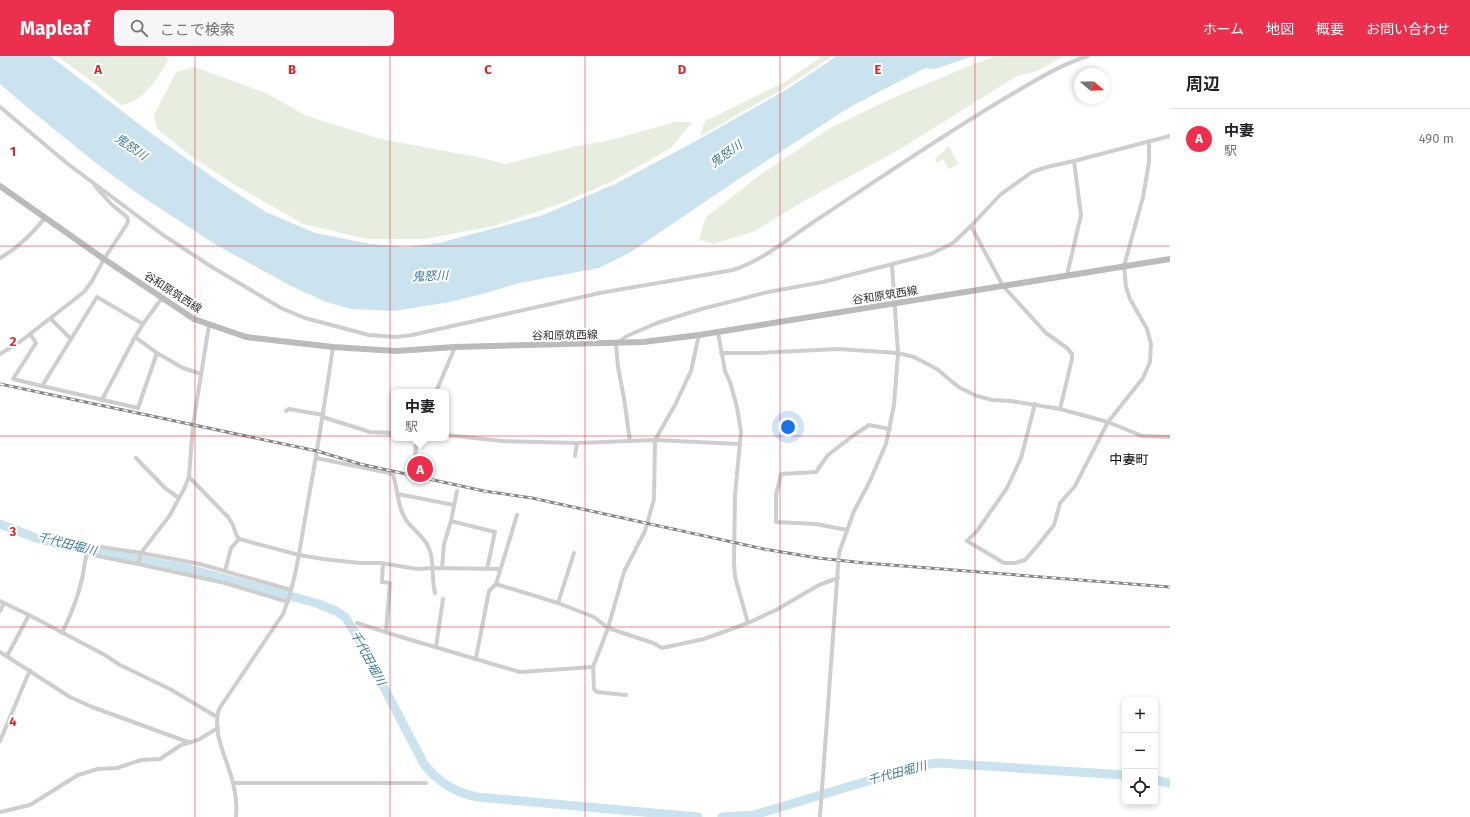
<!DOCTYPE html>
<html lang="ja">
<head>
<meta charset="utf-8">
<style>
  body { margin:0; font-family:"Fira Sans","Noto Sans JP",sans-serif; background:#f6f6f6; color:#202124 }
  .controls { position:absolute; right:12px; bottom:12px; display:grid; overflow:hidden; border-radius:6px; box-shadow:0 2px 6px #0003 }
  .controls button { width:36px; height:36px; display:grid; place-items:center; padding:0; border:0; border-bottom:1px solid #e0e0e0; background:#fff; color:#202124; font:20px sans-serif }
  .compass { position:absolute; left:1074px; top:12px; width:36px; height:36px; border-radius:50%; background:#fff; box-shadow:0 2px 6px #0003; rotate:109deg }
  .you { position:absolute; left:788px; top:371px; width:14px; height:14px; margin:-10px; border:3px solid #fff; border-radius:50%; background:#1a73e8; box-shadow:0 0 0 6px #1a73e833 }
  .badge { display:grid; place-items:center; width:26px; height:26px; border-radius:50%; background:#ec2f4c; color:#fff; font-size:13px; font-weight:700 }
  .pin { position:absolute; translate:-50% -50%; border:2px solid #fff; box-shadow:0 1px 4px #0006 }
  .popup { position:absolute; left:391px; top:333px; width:58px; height:52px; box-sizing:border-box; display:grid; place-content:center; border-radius:6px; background:#fff; filter:drop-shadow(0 1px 3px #0005); font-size:13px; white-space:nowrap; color:#757577 }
  .popup b { font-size:15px; color:#202124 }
  .popup::after { content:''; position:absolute; left:50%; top:100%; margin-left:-8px; border:8px solid transparent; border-top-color:#fff }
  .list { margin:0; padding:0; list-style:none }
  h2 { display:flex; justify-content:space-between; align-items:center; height:52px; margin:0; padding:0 16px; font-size:17px }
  h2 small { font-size:13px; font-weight:400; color:#757577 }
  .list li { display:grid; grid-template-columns:26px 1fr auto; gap:12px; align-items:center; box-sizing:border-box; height:60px; padding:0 16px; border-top:1px solid #e0e0e0 }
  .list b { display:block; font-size:15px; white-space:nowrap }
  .list p { margin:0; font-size:13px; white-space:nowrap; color:#757577 }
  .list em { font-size:13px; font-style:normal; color:#757577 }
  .icon { flex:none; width:22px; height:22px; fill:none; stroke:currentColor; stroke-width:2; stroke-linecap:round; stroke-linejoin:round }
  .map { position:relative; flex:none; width:1170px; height:761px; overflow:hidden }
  header { display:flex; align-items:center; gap:24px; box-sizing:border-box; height:56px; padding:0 20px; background:#ec2f4c; color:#fff }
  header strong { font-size:19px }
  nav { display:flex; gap:22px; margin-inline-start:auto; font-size:14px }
  .search { width:280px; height:36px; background:#f6f6f6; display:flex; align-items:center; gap:10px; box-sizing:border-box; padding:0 14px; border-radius:6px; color:#757577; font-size:15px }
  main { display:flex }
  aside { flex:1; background:#fff }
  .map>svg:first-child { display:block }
</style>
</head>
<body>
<header>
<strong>Mapleaf</strong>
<div class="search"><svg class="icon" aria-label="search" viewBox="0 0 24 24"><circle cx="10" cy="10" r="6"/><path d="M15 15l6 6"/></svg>ここで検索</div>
<nav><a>ホーム</a><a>地図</a><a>概要</a><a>お問い合わせ</a></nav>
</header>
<main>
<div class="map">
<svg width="1170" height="761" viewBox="0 0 1170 761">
  <rect width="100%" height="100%" fill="#fff"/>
  <g fill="#e8eedf">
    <path d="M57,0H164L169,3C157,23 145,45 121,49L93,26Z"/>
    <path d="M822,0H833L781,34L700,80L705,65L785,26Z"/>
    <path d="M996,0H1064L1037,15L1017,20L897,95L802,146L755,175L713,188L699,183L706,161L760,119L830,72L895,41L969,10Z"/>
    <path d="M194,11L266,37L307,60L381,83L482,102L505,108L577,90L607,85L675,66H692L671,92L611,126L557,149L494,170L425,183H367L303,168L235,129L191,100L157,73L154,59L176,16Z"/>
    <path d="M949,90L958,108L949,113L943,103L936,107L935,103Z"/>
  </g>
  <path fill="#cbe3ee" d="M0,0H50L152,78L221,127L266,156L315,177L371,188L406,191L439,187L543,159L615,128L696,85L789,32L837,0H973L935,13L925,12L850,51L737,124L631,196L599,212L519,227L486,237L450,246L395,255L351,253L326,246L291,230L218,190L141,140L101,111L39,61L0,28Z"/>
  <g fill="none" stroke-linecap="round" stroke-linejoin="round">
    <g stroke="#cbe3ee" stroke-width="9">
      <path d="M0,468L36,482L61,489L189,513L316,547L336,555L345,561L356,578L424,708C438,726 455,737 478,741L698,761"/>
      <path d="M1155,724L1170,727"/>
      <path d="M722,761L754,759L921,709L939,707L1125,719"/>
    </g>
    <g stroke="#cecece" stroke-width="4">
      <path d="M0,51L68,108L163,179L212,211L281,252L305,262L369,279L396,281L412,279L600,237L733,214C764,204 790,181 818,163C880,122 943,79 1007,41C1033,26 1059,9 1088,0"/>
      <path d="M971,170L1003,230L1046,277L1067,292L1072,298V303L1060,353"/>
      <path d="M0,202C18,192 32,178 45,162"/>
      <path d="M1067,219L1081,159L1074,105"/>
      <path d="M51,263L71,283"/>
      <path d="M143,268L162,242"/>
      <path d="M718,276L725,315L730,326L737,351L741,376L735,439L734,507L735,521L748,567"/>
      <path d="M30,278L36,287L13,323L42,330"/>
      <path d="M157,297L138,352L42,330L97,241L143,268L135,281L157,297L183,312L201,318"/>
      <path d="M721,297H758L838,293L898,297L914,301L937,313L950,324L960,332L977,340L992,344L1011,345L1060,353L1108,366L1142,380L1170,381"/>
      <path d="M0,298L21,285L84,236L92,225L104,203L127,168L128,165L127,161L111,148L95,130"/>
      <path d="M436,336L455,291"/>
      <path d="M102,344L135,281"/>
      <path d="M1035,348L1021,402L1007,432L977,475L967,485L1004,507H1015L1025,504L1039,488L1054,469L1060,447L1075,430L1108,366L1143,322L1150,306L1151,288L1147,273L1130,243L1126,231L1124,210L1143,141L1149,106V85"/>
      <path d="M286,355L289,353L323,359"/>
      <path d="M323,361L370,376L394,377"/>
      <path d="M446,379L502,385L577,387L655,384L740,388"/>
      <path d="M630,385L624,342L618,311L616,288L627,280L657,267L698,254L768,236L823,226L931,198L953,187L971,170L1000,139L1032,116L1047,111L1074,105L1170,80"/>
      <path d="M575,400L577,387"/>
      <path d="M136,402L165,432L179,442"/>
      <path d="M316,402L389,417L393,419C398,433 397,451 406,464C413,474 424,480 429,492C435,507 431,522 435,537"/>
      <path d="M414,408L417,382"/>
      <path d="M189,421L228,461L233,469L236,478L239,483"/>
      <path d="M398,438L454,449"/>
      <path d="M451,465L495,476L487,513"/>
      <path d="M847,474L816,468L776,466V439L781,418L816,416L828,399L854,379L869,369L890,373"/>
      <path d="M101,491L141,497L200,508L291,534"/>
      <path d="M138,508L141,497L170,459L184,433L189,421L193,369L209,269"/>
      <path d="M383,508L382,526L390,527L386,576"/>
      <path d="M442,512L444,488L451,465L457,435"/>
      <path d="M225,515L231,492L239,483L299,499L323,503L360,507H381L417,513L434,512L500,513"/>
      <path d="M496,528L558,547L594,561L608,572L653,587L662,592L704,583L748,567L776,554L819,529L838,522"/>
      <path d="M0,545L29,559L105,599L120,609L170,633L217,661"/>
      <path d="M558,547L574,497"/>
      <path d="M0,555L4,547"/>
      <path d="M357,567L401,581L520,616L593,611"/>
      <path d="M62,577C70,561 78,541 82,523C84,515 84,507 87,498L138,508L225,527L288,546"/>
      <path d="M436,591L443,543"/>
      <path d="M0,596L70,641L92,651L188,686"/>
      <path d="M7,600L29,559"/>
      <path d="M476,602L489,535L496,528L517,459"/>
      <path d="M626,639L597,636L594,633L593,611L608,572L624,516L645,475L654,443L655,384L675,349L691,315L699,279"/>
      <path d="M0,685L30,614"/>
      <path d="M233,727H426"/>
      <path d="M0,756L30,749L78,719L98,713L117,712L141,704L160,703L181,689L198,684L218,672"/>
      <path d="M236,761C237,750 236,738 233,727C228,704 211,677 219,653L283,558C296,526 300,491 306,457C316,402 325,346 333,291"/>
      <path d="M820,761L839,497L854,455L869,427L886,388L894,349L898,297L892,209"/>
    </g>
    <path stroke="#bbb" stroke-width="6" d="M0,130L104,203L194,263L246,281L333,291L396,295L455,291L643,286L699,279L1170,203"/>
    <defs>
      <path id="rail" d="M0,328L317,395L360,408L484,435L532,442L764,493L818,502L865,507L1170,531"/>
    </defs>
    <use href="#rail" stroke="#868686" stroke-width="3"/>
    <use href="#rail" stroke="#fff" stroke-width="1.5" stroke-dasharray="4.5" stroke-linecap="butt"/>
  </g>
  <path fill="none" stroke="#d62828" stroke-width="1" stroke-opacity="0.55" d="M195,0V761M390,0V761M585,0V761M780,0V761M975,0V761M0,190H1170M0,380H1170M0,571H1170"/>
  <g text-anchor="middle" stroke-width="4" stroke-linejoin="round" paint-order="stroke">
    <g font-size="11" fill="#313131" stroke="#fff">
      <text transform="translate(173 236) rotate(33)" y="4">谷和原筑西線</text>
      <text transform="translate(885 239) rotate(-9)" y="4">谷和原筑西線</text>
      <text transform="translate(565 279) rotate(-1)" y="4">谷和原筑西線</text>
    </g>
    <g font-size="12" font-style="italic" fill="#3b7b97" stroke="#fff">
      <text transform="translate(131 91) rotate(35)" y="4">鬼怒川</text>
      <text transform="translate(726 98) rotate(-36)" y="4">鬼怒川</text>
      <text transform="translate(430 220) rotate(-2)" y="4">鬼怒川</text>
      <text transform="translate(67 488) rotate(14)" y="4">千代田堀川</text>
      <text transform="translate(368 602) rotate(62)" y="4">千代田堀川</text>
      <text transform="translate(897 717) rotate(-15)" y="4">千代田堀川</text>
    </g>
    <g font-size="13" fill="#000" stroke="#fff">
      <text x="1129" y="408">中妻町</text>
    </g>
  </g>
  <g font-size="13" text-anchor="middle" font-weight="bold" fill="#d62828" stroke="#fff" stroke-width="4" stroke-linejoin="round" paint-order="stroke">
    <text x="98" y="18">A</text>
    <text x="292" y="18">B</text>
    <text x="488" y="18">C</text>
    <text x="682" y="18">D</text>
    <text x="878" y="18">E</text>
    <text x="13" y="100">1</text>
    <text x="13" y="290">2</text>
    <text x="13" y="480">3</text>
    <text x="13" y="670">4</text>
  </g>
</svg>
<div class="controls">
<button>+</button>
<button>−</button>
<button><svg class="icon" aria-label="locate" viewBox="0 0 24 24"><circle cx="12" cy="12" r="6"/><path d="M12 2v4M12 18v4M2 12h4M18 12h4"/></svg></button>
</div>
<svg class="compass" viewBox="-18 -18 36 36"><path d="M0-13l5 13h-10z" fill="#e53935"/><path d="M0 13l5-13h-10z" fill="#757577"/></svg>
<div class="you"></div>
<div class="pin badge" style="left:420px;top:413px">A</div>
<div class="popup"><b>中妻</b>駅</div>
</div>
<aside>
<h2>周辺<small></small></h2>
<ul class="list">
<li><span class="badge">A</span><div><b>中妻</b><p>駅</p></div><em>490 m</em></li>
</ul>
</aside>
</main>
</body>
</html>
